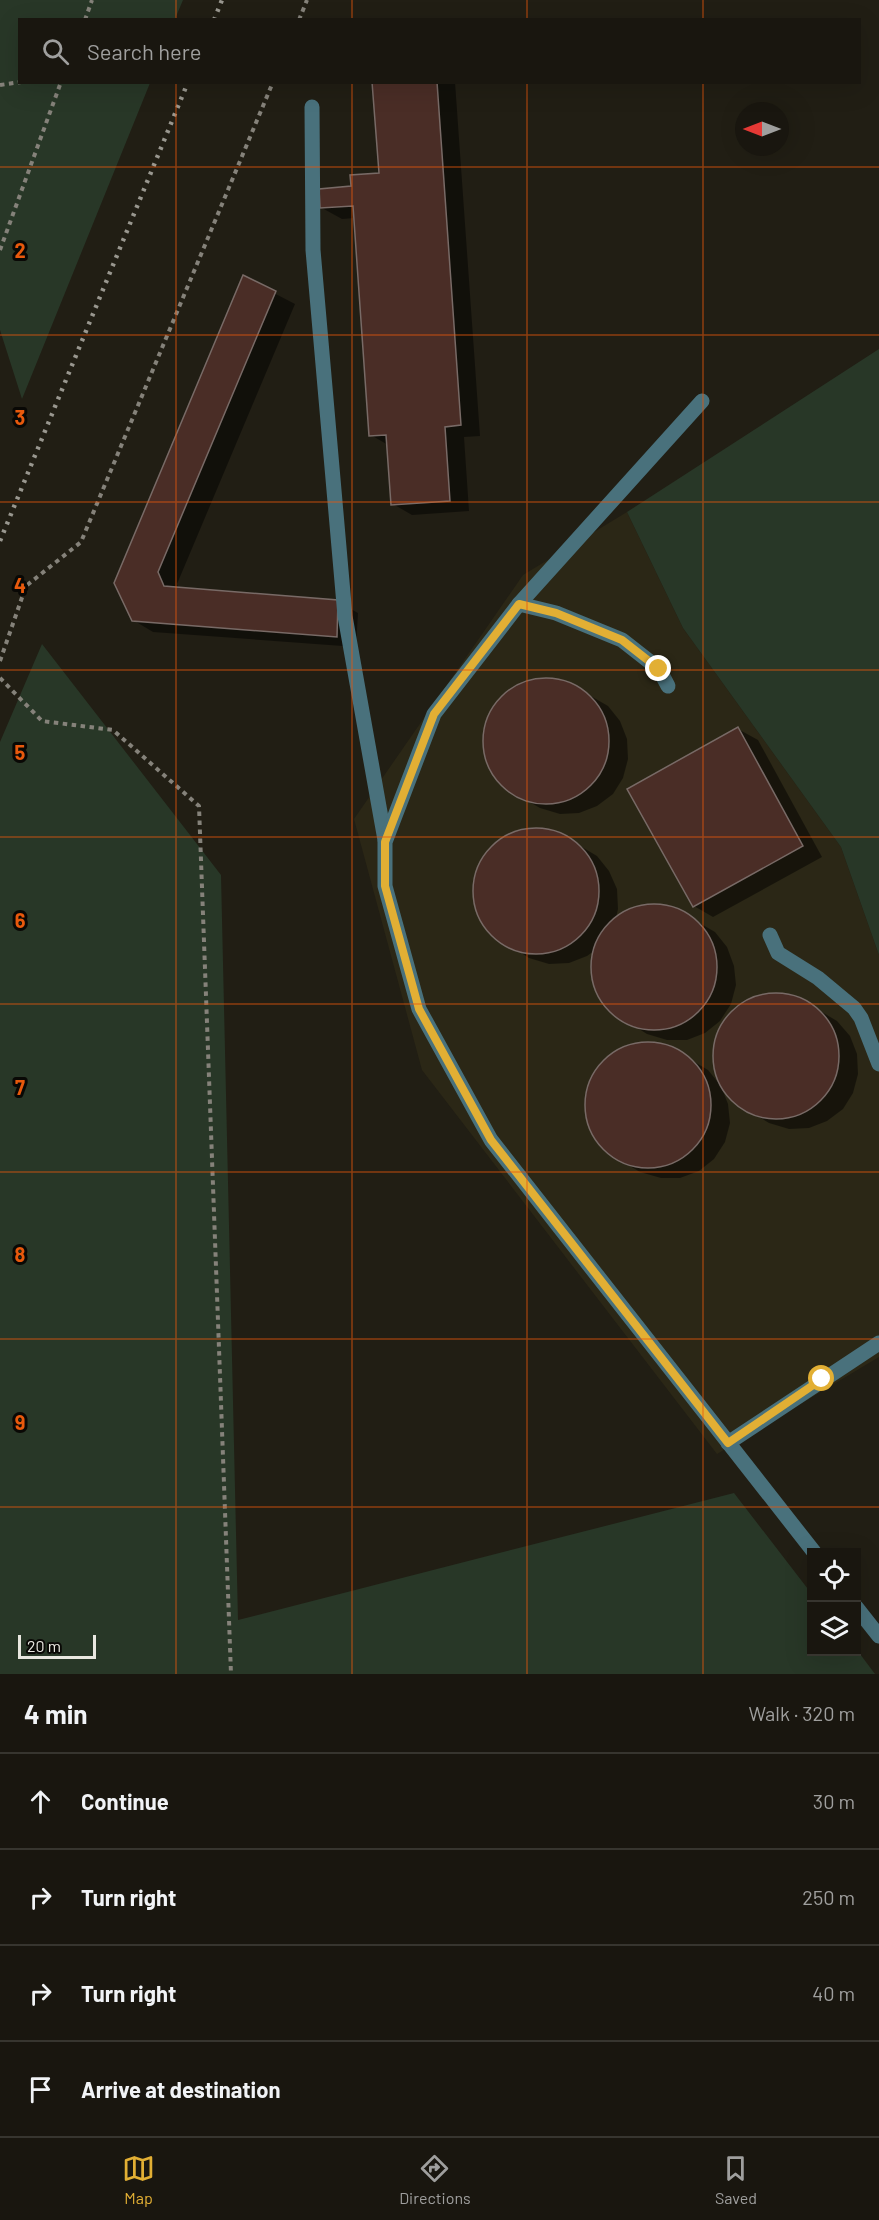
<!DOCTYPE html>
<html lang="en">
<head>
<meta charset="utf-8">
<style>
  body { margin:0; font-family:Barlow,sans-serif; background:#221f18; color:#f1f3f6 }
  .controls { position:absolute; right:18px; bottom:18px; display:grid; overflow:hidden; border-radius:0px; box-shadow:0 6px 24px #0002 }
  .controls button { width:54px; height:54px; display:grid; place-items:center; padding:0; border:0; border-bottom:2px solid #37352f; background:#19160f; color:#f1f3f6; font:30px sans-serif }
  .compass { position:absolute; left:735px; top:102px; width:54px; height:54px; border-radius:50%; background:#19160f; box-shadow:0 6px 24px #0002; rotate:270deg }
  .scale { position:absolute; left:18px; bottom:15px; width:78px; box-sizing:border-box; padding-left:6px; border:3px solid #e9e7e0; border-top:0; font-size:16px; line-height:21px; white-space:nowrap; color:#e9e7e0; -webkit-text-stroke:4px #090805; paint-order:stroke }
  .stop { position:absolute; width:18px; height:18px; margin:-14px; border:4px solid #e2af34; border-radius:50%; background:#fff }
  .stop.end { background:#e2af34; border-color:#fff; box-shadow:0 2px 6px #0008 }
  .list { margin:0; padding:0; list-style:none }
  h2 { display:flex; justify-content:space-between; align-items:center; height:78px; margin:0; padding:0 24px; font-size:26px }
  h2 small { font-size:20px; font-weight:400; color:#9f9f9e }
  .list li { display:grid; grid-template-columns:39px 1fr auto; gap:18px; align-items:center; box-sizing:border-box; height:96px; padding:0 24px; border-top:2px solid #37352f }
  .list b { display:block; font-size:22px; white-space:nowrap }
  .list em { font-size:20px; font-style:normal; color:#9f9f9e }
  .icon { flex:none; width:33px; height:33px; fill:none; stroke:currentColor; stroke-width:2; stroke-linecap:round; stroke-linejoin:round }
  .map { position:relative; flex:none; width:879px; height:1674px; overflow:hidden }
  .search { position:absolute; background:#19160f; box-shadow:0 6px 24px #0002; left:18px; right:18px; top:18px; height:66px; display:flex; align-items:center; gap:15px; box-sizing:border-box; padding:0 21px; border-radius:0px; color:#9f9f9e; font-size:22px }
  .sheet { height:462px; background:#19160f }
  nav { display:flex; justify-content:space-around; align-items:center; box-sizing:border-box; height:84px; border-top:2px solid #37352f; background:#19160f; font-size:16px; color:#9f9f9e }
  nav a { display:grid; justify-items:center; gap:3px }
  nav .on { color:#e2af34 }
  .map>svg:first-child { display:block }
</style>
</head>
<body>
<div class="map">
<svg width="879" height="1674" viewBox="0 0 879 1674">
  <rect width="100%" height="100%" fill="#211e14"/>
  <path fill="#2b2716" d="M627,512L683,628L841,847L879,955V1357L717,1454L422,1070L354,819L523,575Z"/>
  <g fill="#283727">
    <path d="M0,0H183L175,19L20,20V82L150,83L22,399L0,330Z"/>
    <path d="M879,349V955L841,847L683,628L627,512Z"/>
    <path d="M42,644L221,875L238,1620L734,1493L811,1593L812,1652L857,1650L875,1674H0V742Z"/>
  </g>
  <g fill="#0007">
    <path d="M374,82H455L480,436L464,437L469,511L412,515L393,504L388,445L371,435L355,218L342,219L322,208L353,188L380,175Z"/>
    <path d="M243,277L295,304L177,584L179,589L338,602L358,613L356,647L153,632L133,620Z"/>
    <path d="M551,679L570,684L608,706L620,721L627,739L628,759L623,778L613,794L597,806L579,813L560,814L540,808L519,796L502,783L490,766L485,745L487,724L496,705L511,690L530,681Z"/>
    <path d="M738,729L758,740L822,857L713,917L694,906Z"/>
    <path d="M541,829L560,834L597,856L609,871L617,889L618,909L616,918L637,908L658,905L677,910L715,932L727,947L734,966L736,985L731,1004L720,1021L705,1033L687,1040H667L647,1034L609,1010L597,992L592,971L594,951L587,956L569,963L549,964L529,958L491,933L480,915L475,895L477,874L486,855L501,840L520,831Z"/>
    <path d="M781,994L800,999L837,1021L850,1036L857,1054L858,1074L853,1093L843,1109L827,1121L809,1128L789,1129L769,1123L749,1111L731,1098L721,1085L715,1060L717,1039L726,1020L741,1005L760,996Z"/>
    <path d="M652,1043L671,1048L708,1070L721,1086L728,1104L730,1123L725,1142L714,1159L699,1171L680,1178H661L640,1172L620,1160L603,1148L591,1130L586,1109L588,1088L597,1070L612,1054L631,1046Z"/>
  </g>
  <g fill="#4a2d26" stroke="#786a66" stroke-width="1.5">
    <path d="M372,82H437L461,425L445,427L450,501L391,505L386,435L369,436L353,206L320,208L319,189L351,186L350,175L379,173Z"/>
    <path d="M243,275L276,291L158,572L164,586L338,600L337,637L132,621L114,583Z"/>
    <circle cx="546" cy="741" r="63"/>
    <path d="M738,727L803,846L693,907L627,789Z"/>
    <circle cx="536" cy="891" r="63"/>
    <circle cx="654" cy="967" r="63"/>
    <circle cx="776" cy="1056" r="63"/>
    <circle cx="648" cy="1105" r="63"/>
  </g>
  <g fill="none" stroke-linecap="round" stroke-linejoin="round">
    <g stroke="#85827a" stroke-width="4" stroke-dasharray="4.5 4.5" stroke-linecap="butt">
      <path d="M85,20L92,0"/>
      <path d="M299,20L307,0"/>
      <path d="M0,85L21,82"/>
      <path d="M0,250L61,82"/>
      <path d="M0,661L26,586L81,542L273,82"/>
      <path d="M0,678L42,721L113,730L199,806L231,1674"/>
    </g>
    <g stroke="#49717c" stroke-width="15">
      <path d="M312,107L313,250L345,616L385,840"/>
      <path d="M702,401L519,604L434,714L385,842V886L419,1009L491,1140L814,1552"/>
      <path d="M519,604L556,613L622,640L659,669L668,686"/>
      <path d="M770,935L778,953L818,978L854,1008L861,1018L879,1064"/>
      <path d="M728,1443L879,1343"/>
      <path d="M856,1607L879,1636"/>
    </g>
    <g stroke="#99978f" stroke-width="4.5" stroke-dasharray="3 6" stroke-linecap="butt">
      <path d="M214,20L222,0"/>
      <path d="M0,541L188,82"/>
    </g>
  </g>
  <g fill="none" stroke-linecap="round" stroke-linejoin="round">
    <path stroke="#e2af34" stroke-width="8" d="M659,669L622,640L556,613L519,604L434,714L385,842V886L419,1009L491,1140L728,1443L822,1379"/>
  </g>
  <path fill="none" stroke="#e8590c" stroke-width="1.5" stroke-opacity="0.55" d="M176,0V20M352,0V20M527,0V20M703,0V20M176,82V1674M352,82V1674M527,82V1674M703,82V1674M0,167H879M0,335H879M0,502H879M0,670H879M0,837H879M0,1004H879M0,1172H879M0,1339H879M0,1507H879"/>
  <g font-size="20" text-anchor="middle" font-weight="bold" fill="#e8590c" stroke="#090805" stroke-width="6" stroke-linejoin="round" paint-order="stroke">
    <text x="20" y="258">2</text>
    <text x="20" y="425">3</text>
    <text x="20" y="593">4</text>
    <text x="20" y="760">5</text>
    <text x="20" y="928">6</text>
    <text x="20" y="1095">7</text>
    <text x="20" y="1262">8</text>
    <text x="20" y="1430">9</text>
  </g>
</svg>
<div class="controls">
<button><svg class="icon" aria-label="locate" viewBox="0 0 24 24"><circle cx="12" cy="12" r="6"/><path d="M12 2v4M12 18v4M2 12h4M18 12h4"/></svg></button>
<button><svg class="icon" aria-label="layers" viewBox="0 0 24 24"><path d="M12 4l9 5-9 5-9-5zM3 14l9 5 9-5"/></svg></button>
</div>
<svg class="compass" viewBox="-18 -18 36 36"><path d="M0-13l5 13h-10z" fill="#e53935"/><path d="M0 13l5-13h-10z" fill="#9f9f9e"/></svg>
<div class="scale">20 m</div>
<div class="stop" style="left:822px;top:1379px"></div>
<div class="stop end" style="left:659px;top:669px"></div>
<div class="search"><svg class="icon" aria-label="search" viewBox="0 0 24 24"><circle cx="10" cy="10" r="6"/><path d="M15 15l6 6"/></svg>Search here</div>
</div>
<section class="sheet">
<h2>4 min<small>Walk · 320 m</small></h2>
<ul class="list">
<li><svg class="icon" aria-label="ahead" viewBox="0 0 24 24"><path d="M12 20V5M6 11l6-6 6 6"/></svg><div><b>Continue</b></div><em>30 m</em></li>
<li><svg class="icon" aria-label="right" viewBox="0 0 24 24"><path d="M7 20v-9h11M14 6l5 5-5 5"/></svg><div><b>Turn right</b></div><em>250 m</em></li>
<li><svg class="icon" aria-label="right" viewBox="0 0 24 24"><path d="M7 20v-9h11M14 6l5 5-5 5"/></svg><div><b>Turn right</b></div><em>40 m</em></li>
<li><svg class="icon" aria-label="arrive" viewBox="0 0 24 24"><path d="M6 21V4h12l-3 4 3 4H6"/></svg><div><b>Arrive at destination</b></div></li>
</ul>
</section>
<nav>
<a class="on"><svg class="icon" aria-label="map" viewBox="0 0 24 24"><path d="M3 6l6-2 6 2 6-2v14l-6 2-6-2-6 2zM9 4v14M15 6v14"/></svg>Map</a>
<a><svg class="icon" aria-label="directions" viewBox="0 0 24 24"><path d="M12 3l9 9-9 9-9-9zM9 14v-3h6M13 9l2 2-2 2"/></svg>Directions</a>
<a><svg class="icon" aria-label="saved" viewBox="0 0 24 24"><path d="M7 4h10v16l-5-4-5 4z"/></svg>Saved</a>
</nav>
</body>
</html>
